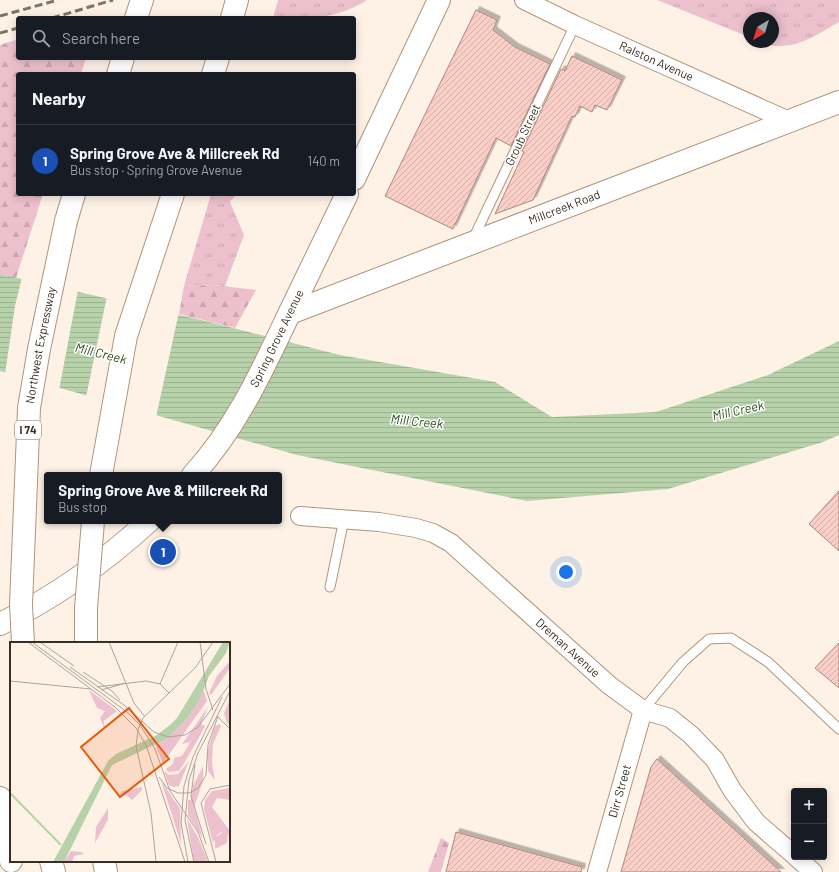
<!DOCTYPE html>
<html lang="en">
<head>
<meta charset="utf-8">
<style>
  body { margin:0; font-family:Barlow,sans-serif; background:#20242c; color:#f1f3f6 }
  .controls { position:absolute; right:12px; bottom:12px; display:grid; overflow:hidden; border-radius:4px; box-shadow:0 2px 10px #0003 }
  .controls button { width:36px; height:36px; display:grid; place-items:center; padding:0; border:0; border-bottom:1px solid #363941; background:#171b24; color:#f1f3f6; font:20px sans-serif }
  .compass { position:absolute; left:743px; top:12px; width:36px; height:36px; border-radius:50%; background:#171b24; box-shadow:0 2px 10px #0003; rotate:218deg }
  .you { position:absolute; left:566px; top:572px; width:14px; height:14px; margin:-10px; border:3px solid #fff; border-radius:50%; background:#1a73e8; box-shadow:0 0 0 6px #1a73e833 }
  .badge { display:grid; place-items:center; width:26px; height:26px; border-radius:50%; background:#2563eb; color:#fff; font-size:13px; font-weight:700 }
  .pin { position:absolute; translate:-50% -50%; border:2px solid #fff; box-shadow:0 1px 4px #0006 }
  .popup { position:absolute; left:44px; top:472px; width:238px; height:52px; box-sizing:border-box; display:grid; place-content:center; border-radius:4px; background:#171b24; filter:drop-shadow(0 1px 3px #0005); font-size:13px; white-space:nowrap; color:#9ea1a6 }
  .popup b { font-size:15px; color:#f1f3f6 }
  .popup::after { content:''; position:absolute; left:50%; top:100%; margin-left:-8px; border:8px solid transparent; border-top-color:#171b24 }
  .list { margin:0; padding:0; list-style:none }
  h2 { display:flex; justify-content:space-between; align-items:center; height:52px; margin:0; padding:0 16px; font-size:17px }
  h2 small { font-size:13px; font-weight:400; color:#9ea1a6 }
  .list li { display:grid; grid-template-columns:26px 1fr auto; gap:12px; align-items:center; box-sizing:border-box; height:72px; padding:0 16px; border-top:1px solid #363941 }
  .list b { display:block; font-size:15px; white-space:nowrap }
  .list p { margin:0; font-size:13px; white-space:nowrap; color:#9ea1a6 }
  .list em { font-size:13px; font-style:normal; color:#9ea1a6 }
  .icon { flex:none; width:22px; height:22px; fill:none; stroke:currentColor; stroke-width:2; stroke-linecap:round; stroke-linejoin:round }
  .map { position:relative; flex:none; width:839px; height:872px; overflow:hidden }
  .search { position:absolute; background:#171b24; box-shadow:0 2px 10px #0003; left:16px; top:16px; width:340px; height:44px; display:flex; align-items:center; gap:10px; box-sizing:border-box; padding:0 14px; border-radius:4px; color:#9ea1a6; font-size:15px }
  .panel { position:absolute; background:#171b24; box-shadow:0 2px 10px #0003; left:16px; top:72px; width:340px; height:124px; border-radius:4px }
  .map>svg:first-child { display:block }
</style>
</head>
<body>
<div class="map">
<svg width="839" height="872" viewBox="0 0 839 872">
  <defs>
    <pattern id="grass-tufts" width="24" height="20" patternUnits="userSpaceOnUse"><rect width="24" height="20" fill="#edc0ce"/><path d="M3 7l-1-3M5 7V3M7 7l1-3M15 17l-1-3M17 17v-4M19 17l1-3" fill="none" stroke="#cca5b1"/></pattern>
    <pattern id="forest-firs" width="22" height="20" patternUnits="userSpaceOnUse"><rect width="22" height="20" fill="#edc0ce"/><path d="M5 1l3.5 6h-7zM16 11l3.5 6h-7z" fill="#cca5b1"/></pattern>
    <pattern id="water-rules" width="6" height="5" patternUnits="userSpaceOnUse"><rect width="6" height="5" fill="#b7d2aa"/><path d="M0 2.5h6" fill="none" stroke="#9eb592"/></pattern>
    <pattern id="building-hatch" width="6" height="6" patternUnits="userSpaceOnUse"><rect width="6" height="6" fill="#f8cec6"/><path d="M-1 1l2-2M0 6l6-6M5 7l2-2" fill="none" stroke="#d5b1aa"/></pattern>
    <filter id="shadow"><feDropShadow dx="3.5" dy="-3.5" stdDeviation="0" flood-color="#0004"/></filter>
  </defs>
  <rect width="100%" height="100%" fill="#fef2e7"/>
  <g fill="url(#grass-tufts)">
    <path d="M278,0H367C336,20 309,18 273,18Z"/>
    <path d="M657,0H839V22C815,36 790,54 761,42H773V18H749V37Z"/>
    <path d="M211,194H236L230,202L244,235L225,286L213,285L184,286Z"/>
  </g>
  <g fill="url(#forest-firs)">
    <path d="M18,39V58H86L81,74H18V194H43L16,278L0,274V45Z"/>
    <path d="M213,285L256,290L235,328L179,314L184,286Z"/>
    <path d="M441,838L449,843L441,872H428Z"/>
  </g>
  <path fill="url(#water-rules)" d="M0,274L197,319L340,355L495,382L552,417L656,412L768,375L839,341V435L823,442L668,489L527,501L297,455L0,371Z"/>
  <g fill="#fef2e7">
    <path d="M22,277L78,290L59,390L5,374L15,306Z"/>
    <path d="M107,296L179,312L156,417L86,397Z"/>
  </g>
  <g fill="url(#building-hatch)" stroke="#ae877f" filter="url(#shadow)">
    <path d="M476,10L497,20L493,30L515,47L550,64L511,146L496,138L453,229L385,196Z"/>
    <path d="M572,56L622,80L607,110L595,105L592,112L580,106L575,117L572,116L533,200L495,214L524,152L522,151L561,69L565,71Z"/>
    <path d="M839,491V551L809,524Z"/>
    <path d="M839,643V688L815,668Z"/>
    <path d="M657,759L781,872H621L651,767Z"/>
    <path d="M456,832L582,867L581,872H446Z"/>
  </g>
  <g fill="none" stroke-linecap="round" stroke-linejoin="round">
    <defs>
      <g id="service">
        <path d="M473,239L575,25"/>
        <path d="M330,587L344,519"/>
        <path d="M643,710L683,662L709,639L731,638L768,662L839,729"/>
      </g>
      <g id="minor">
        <path id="s1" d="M524,0L575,25L789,121"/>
        <path id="s2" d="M300,516L379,522L416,528L433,533L451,543L609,685L643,710L670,718L691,735L715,760L732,790L756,822L794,855"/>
        <path d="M796,857L813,872"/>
        <path id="s3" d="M597,872L643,710"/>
      </g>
      <g id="tertiary">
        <path id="s4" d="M290,313L839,102"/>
      </g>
      <g id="secondary">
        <path d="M354,179L439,0"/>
        <path id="s5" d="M193,475C236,428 262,371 289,314C308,274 328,234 347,194"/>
        <path d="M0,624C54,598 104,562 149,521"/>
      </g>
      <g id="motorway">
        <path d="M136,18L142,0"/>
        <path d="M232,18L237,0"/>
        <path d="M118,74L123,58"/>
        <path d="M213,74L218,58"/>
        <path d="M66,221L74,194"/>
        <path d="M101,475L126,336L173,194"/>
        <path d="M0,798L11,861"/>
        <path d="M51,861L54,872"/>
        <path d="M104,861L106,872"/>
      </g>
    </defs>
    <use href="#service" stroke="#b0947a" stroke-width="11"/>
    <use href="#minor" stroke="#b0947a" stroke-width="20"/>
    <use href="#tertiary" stroke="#b0947a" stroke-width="24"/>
    <use href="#secondary" stroke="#b0947a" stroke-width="24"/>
    <use href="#motorway" stroke="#b0947a" stroke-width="24"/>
    <use href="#service" stroke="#fff" stroke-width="9"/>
    <use href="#minor" stroke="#fff" stroke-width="18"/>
    <use href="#tertiary" stroke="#fff" stroke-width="22"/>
    <use href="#secondary" stroke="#fff" stroke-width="22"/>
    <use href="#motorway" stroke="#fff" stroke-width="22"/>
    <g stroke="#7e7368" stroke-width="3" stroke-dasharray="8 4" stroke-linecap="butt">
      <path d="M0,16L58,0"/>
      <path d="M52,18L113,0"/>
      <path d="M0,33L18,28"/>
    </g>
    <defs>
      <g id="motorway-bridge">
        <path id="s6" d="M23,643L21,605L29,408L39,349L66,221"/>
        <path d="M86,643V608L93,521"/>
      </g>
    </defs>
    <use href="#motorway-bridge" stroke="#b0947a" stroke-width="24" stroke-linecap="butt"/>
    <use href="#motorway-bridge" stroke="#fff" stroke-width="22"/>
  </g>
  <g text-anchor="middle" stroke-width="3" stroke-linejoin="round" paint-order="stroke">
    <rect fill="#fff" stroke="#746d65" stroke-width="1" x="15" y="421" width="26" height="18" rx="3"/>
    <g font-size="11" font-weight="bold" fill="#392e23">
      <text x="28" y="434">I 74</text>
    </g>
    <g font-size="12" fill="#392e23" stroke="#fff">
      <text dy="4" stroke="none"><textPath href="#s1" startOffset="146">Ralston Avenue</textPath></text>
      <text transform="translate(523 135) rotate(-65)" y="4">Groub Street</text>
      <text dy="4" stroke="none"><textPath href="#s4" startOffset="294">Millcreek Road</textPath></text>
      <text dy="4" stroke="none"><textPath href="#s5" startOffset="161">Spring Grove Avenue</textPath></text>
      <text dy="4" stroke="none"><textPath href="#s6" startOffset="299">Northwest Expressway</textPath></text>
      <text dy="4" stroke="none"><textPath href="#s2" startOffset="312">Dreman Avenue</textPath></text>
      <text dy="4" stroke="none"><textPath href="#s3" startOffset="84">Dirr Street</textPath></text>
    </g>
    <g font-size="13" font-style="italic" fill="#2d4f19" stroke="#fff">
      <text transform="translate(101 353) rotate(14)" y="5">Mill Creek</text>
      <text transform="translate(738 410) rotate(-13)" y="5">Mill Creek</text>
      <text transform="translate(417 421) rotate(6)" y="5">Mill Creek</text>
    </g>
  </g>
  <g transform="translate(10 642)">
    <rect width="220" height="220" fill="#fef2e7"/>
    <path d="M185,92H191L173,123L169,129L158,130L156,127L163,122L164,116L172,114ZM179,119L169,144L164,145L159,143L154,129L159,133L168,132ZM193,124V139L184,165L193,197L178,173V158H181L183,144ZM132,145V148L122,158L116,153L109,155L112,149ZM220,146V158L207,156L202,165L220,189V194L214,189L208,192L203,201L194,167L195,158L202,149ZM162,155L170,166L171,202L162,173L165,175ZM98,166V178L85,201L86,185ZM177,177L188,195L198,220H184Z" fill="#edc0ce"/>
    <path d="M220,19V26L201,53L199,51L207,34ZM193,46L197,59L153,121L145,102L156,97L175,79L189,59ZM79,48L107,69L94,79L95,88L90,76L95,69L87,66ZM198,65L191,82L195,84L191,92H185L180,100L172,102ZM209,82L211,84L203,102L202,121L205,138L198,129L197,111L205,84ZM151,139L162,155L166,175L162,173ZM214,189L218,192L217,201L205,207V196ZM61,209L71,210L74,212L64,214L62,220H54Z" fill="#edc0ce"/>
    <path d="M220,57V84L217,81L214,71Z" fill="#edc0ce"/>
    <path d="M213,0H220L216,11L199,34L189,59L175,79L156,97L102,123L54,220H43L98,119L106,112L147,93L160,83L167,76Z" fill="#b7d2aa"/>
    <path fill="none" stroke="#b7d2aa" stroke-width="2" d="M0,151L51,203"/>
    <path fill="none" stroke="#afa499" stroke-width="1" d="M18,0L105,65L126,86L136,103L175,220M22,0L117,70L130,83L145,107L160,149L188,190L199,220M30,0L64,24M99,0L124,61L135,75M190,0L196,47L203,68M60,25L114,63L144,90L158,95L175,93L188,85L220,42M73,30L102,49L110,58M0,39L81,47M150,42L168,0M87,45L136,39L150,42L159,51M91,48L116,41M207,74L220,87M185,122L181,154L196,202M149,135L157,146L168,151H179L188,146L196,133L198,103L208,74M146,220L141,171L126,104L128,88L133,76L185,26L203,0M178,220L171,181L174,144L183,115L212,55M184,220L175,178L179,138L188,111L220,49M206,220L191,161L200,147L220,143"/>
    <path fill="#e8590c" fill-opacity="0.15" stroke="#e8590c" stroke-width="2" d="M119,66L159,117L110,155L71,105Z"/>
    <rect width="220" height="220" fill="none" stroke="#392e23" stroke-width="2"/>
  </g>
</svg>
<div class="controls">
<button>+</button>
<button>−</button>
</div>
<svg class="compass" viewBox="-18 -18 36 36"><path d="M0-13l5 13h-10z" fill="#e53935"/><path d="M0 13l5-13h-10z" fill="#9ea1a6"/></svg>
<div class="you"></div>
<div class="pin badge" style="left:163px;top:552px;background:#1a4fb4">1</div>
<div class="popup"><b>Spring Grove Ave &amp; Millcreek Rd</b>Bus stop</div>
<div class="search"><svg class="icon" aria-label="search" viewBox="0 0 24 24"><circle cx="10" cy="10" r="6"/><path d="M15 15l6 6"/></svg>Search here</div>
<section class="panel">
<h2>Nearby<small></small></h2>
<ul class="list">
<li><span class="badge" style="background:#1a4fb4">1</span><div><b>Spring Grove Ave &amp; Millcreek Rd</b><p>Bus stop · Spring Grove Avenue</p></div><em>140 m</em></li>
</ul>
</section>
</div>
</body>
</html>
